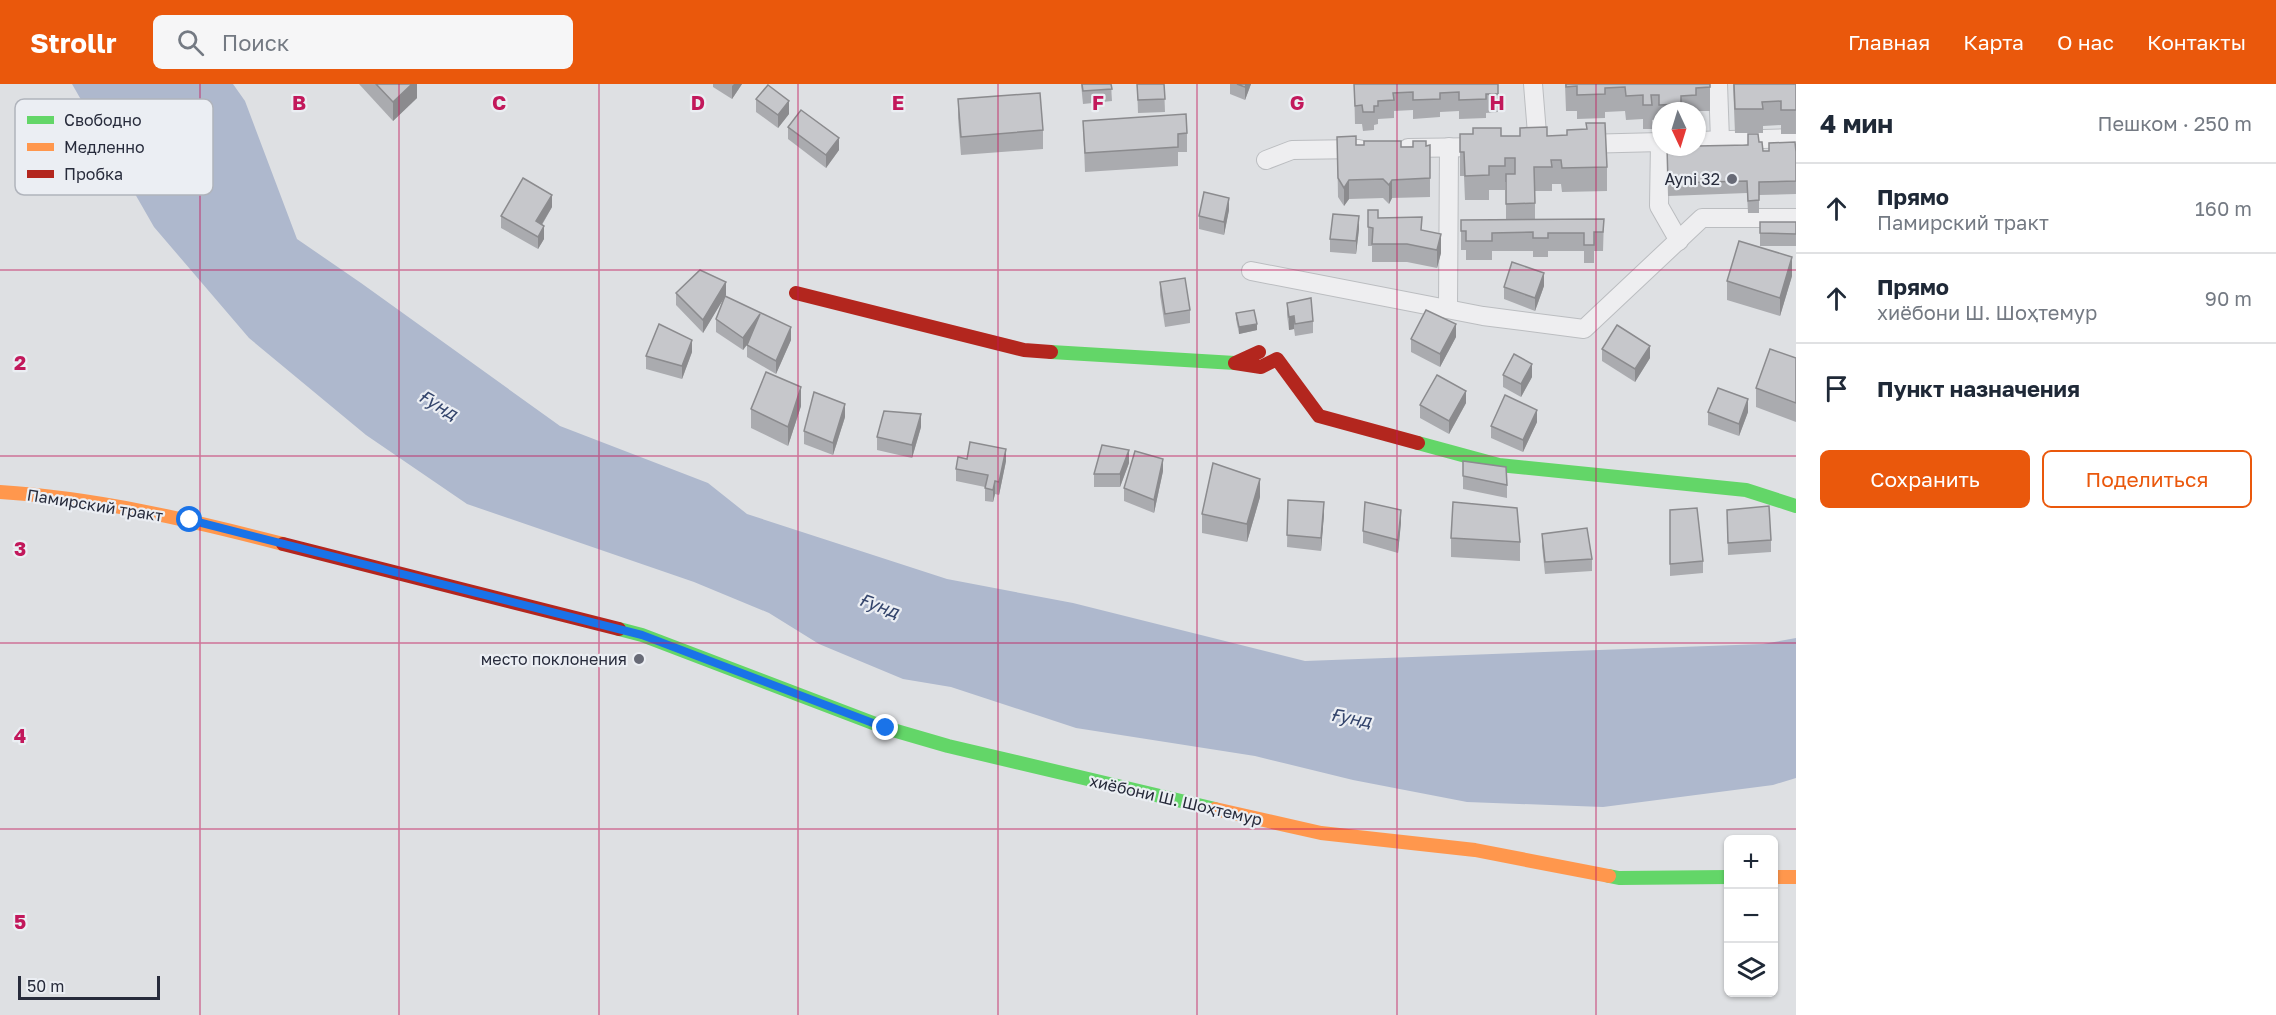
<!DOCTYPE html>
<html lang="ru">
<head>
<meta charset="utf-8">
<style>
  body { margin:0; font-family:"Golos Text",sans-serif; background:#f6f6f7; color:#1f2937 }
  .controls { position:absolute; right:18px; bottom:18px; display:grid; overflow:hidden; border-radius:9px; box-shadow:0 2px 4px #0004 }
  .controls button { width:54px; height:54px; display:grid; place-items:center; padding:0; border:0; border-bottom:2px solid #e0e1e3; background:#fff; color:#1f2937; font:30px sans-serif }
  .compass { position:absolute; left:1652px; top:18px; width:54px; height:54px; border-radius:50%; background:#fff; box-shadow:0 2px 4px #0004; rotate:176deg }
  .scale { position:absolute; left:18px; bottom:15px; width:142px; box-sizing:border-box; padding-left:6px; border:3px solid #272b3b; border-top:0; font-size:16px; line-height:21px; white-space:nowrap; color:#272b3b; -webkit-text-stroke:4px #ebeef3; paint-order:stroke }
  .stop { position:absolute; width:18px; height:18px; margin:-14px; border:4px solid #1a73e8; border-radius:50%; background:#fff }
  .stop.end { background:#1a73e8; border-color:#fff; box-shadow:0 2px 6px #0008 }
  .list { margin:0; padding:0; list-style:none }
  h2 { display:flex; justify-content:space-between; align-items:center; height:78px; margin:0; padding:0 24px; font-size:26px }
  h2 small { font-size:20px; font-weight:400; color:#747a83 }
  .list li { display:grid; grid-template-columns:39px 1fr auto; gap:18px; align-items:center; box-sizing:border-box; height:90px; padding:0 24px; border-top:2px solid #e0e1e3 }
  .list b { display:block; font-size:22px; white-space:nowrap }
  .list p { margin:0; font-size:20px; white-space:nowrap; color:#747a83 }
  .list em { font-size:20px; font-style:normal; color:#747a83 }
  .actions { display:flex; gap:12px; padding:18px 24px }
  .actions a { flex:1; padding:14px 0; border:2px solid #ea580c; border-radius:9px; text-align:center; font-size:21px; color:#ea580c }
  .actions .main { background:#ea580c; color:#fff }
  .icon { flex:none; width:33px; height:33px; fill:none; stroke:currentColor; stroke-width:2; stroke-linecap:round; stroke-linejoin:round }
  .map { position:relative; flex:none; width:1796px; height:931px; overflow:hidden }
  header { display:flex; align-items:center; gap:36px; box-sizing:border-box; height:84px; padding:0 30px; background:#ea580c; color:#fff }
  header strong { font-size:28px }
  nav { display:flex; gap:33px; margin-inline-start:auto; font-size:21px }
  .search { width:420px; height:54px; background:#f6f6f7; display:flex; align-items:center; gap:15px; box-sizing:border-box; padding:0 21px; border-radius:9px; color:#747a83; font-size:22px }
  main { display:flex }
  aside { flex:1; background:#fff }
  .map>svg:first-child { display:block }
</style>
</head>
<body>
<header>
<strong>Strollr</strong>
<div class="search"><svg class="icon" aria-label="search" viewBox="0 0 24 24"><circle cx="10" cy="10" r="6"/><path d="M15 15l6 6"/></svg>Поиск</div>
<nav><a>Главная</a><a>Карта</a><a>О нас</a><a>Контакты</a></nav>
</header>
<main>
<div class="map">
<svg width="1796" height="931" viewBox="0 0 1796 931">
  <rect width="100%" height="100%" fill="#dee0e3"/>
  <path fill="#aeb8cd" d="M72,0H233L245,17L297,155L361,199L560,342L708,399L747,430L947,495L1073,519L1305,577L1763,560L1796,554V694L1773,701L1603,723L1467,718L1353,696L1255,672L1076,644L951,603L903,595L819,560L769,529L694,498L467,420L366,351L249,254L154,143Z"/>
  <g fill="none" stroke-linecap="round" stroke-linejoin="round">
    <defs>
      <g id="street">
        <path d="M1533,0L1538,62"/>
        <path d="M1718,0L1720,56"/>
        <path d="M1697,57L1796,54"/>
        <path d="M1660,58L1659,122L1679,157"/>
        <path d="M1582,60L1661,58"/>
        <path d="M1408,64L1485,63"/>
        <path d="M1266,76L1292,66L1359,65"/>
        <path d="M1251,187L1483,232L1584,245L1702,134H1796"/>
        <path d="M1448,225L1449,63"/>
      </g>
    </defs>
    <use href="#street" stroke="#bbbdc0" stroke-width="20"/>
    <use href="#street" stroke="#eeeef0" stroke-width="18"/>
    <g stroke="#63d668" stroke-width="14">
      <path d="M1051,268L1235,279"/>
      <path d="M1418,359L1499,381L1746,406L1796,422"/>
      <path d="M619,545L642,551L886,644L948,662L1215,725"/>
      <path d="M1609,792L1619,794L1728,793"/>
    </g>
    <g stroke="#ff974d" stroke-width="14">
      <path d="M0,408C96,414 190,436 283,460"/>
      <path d="M1215,725L1321,749L1475,766L1609,792"/>
      <path d="M1774,793H1796"/>
    </g>
    <g stroke="#b3261e" stroke-width="14">
      <path d="M796,209L1024,266L1051,268"/>
      <path d="M1259,268L1235,279L1261,283L1277,275L1319,332L1418,359"/>
      <path d="M283,460L619,545"/>
    </g>
  </g>
  <g fill="#aaabaf">
    <path d="M359,0H417V14L393,37Z"/>
    <path d="M713,0H742L732,15L713,3Z"/>
    <path d="M1081,0H1111L1112,17L1083,20Z"/>
    <path d="M1137,0H1164L1165,28L1138,29Z"/>
    <path d="M1230,0H1251L1245,16L1230,10Z"/>
    <path d="M1354,0H1498V28L1486,29V34L1459,35V27L1440,28V33L1413,35V26L1394,27V34L1378,35V40L1374,41V46L1363,47L1362,40H1355Z"/>
    <path d="M1565,0H1710V27H1661V45H1659V35L1652,36V45H1643V35L1626,36L1625,27L1605,28V34L1577,35V27H1566Z"/>
    <path d="M1733,0H1796V50H1781V41L1763,42V49H1735Z"/>
    <path d="M756,15L789,30L778,44L756,28Z"/>
    <path d="M958,15L1043,46V65L961,71L958,34Z"/>
    <path d="M1083,37L1187,49V68H1178V82L1085,88Z"/>
    <path d="M788,43L839,66L826,84L788,55Z"/>
    <path d="M1460,50L1501,52H1547L1607,83V107L1562,108L1561,100H1552V107H1535V135H1604L1603,167H1594V179H1584V167H1548V173H1533V167H1492V176H1466V166H1461V136H1506V98H1505V106H1489V116H1465L1464,92H1460Z"/>
    <path d="M1337,53L1356,61L1401,63L1430,61V113L1392,114L1389,120L1383,114L1349,115L1344,122L1338,113Z"/>
    <path d="M1759,58L1763,67L1796,68V110L1759,111V129H1748L1747,109L1668,112L1667,75Z"/>
    <path d="M552,123L542,141L544,155L538,165L501,144V132Z"/>
    <path d="M1229,126L1224,151L1199,145V132Z"/>
    <path d="M1368,126L1378,134L1422,146L1441,169L1437,184L1407,178H1372V162H1368Z"/>
    <rect x="1760" y="138" width="36" height="24"/>
    <path d="M1359,145L1356,170L1330,168V155Z"/>
    <path d="M1792,192L1780,232L1727,216V197Z"/>
    <path d="M1160,198L1190,226V239L1165,243L1160,211Z"/>
    <path d="M1544,202L1535,227L1504,215V203Z"/>
    <path d="M676,209L726,211L725,212L791,256L776,290L747,273V261L743,266L716,248V235L724,213L703,249L676,221Z"/>
    <path d="M1287,219L1313,237V249L1295,252L1294,245L1289,246L1287,231Z"/>
    <path d="M1236,229L1257,246L1239,250L1236,235Z"/>
    <path d="M1456,253L1440,283L1411,268V255Z"/>
    <path d="M1602,265L1650,274L1635,298L1602,277Z"/>
    <path d="M692,268L682,295L646,285V272Z"/>
    <path d="M1796,274V338L1756,323V304Z"/>
    <path d="M1503,291L1532,293L1521,313L1503,303Z"/>
    <path d="M1466,319L1449,350L1420,334V321Z"/>
    <path d="M801,322L788,362L751,344V325Z"/>
    <path d="M1708,328H1748L1739,352L1708,341Z"/>
    <path d="M845,333L833,371L804,360V347Z"/>
    <path d="M1537,338L1523,368L1491,354V342Z"/>
    <path d="M921,343L912,374L877,366V353Z"/>
    <path d="M967,375L1006,377L999,411L995,410L993,418L985,417V403L956,397V385Z"/>
    <path d="M1129,379L1120,403H1094V390Z"/>
    <path d="M1163,387L1154,429L1124,417V404Z"/>
    <path d="M1463,392L1507,401V414L1463,405Z"/>
    <path d="M1260,413L1247,458L1202,449V430Z"/>
    <path d="M1288,416L1324,430L1321,467L1287,463Z"/>
    <path d="M1670,426L1703,477V489L1670,492Z"/>
    <path d="M1727,426L1771,456V468L1728,471Z"/>
    <path d="M1401,438L1398,469L1363,459V447Z"/>
    <path d="M1542,450L1592,475V487L1545,490L1542,462Z"/>
    <path d="M1451,454L1520,458V477L1451,473Z"/>
  </g>
  <g fill="#8b8b8e">
    <path d="M412,0H417V14L393,37V18Z"/>
    <path d="M734,0H742L732,15V2Z"/>
    <path d="M1246,0H1251L1245,16V3Z"/>
    <path d="M789,17V30L778,44V31Z"/>
    <path d="M839,54V66L826,84V71Z"/>
    <path d="M1349,96V115L1344,122V104Z"/>
    <path d="M1392,96V114L1389,120V101Z"/>
    <path d="M552,111V123L536,150V137Z"/>
    <path d="M1229,114V126L1224,151V138Z"/>
    <path d="M1359,132V145L1356,170V157Z"/>
    <path d="M544,142V155L538,165V153Z"/>
    <path d="M1441,150V169L1437,184V166Z"/>
    <path d="M1792,173V192L1780,232V214Z"/>
    <path d="M1544,189V202L1535,227V214Z"/>
    <path d="M726,198V211L703,249V236Z"/>
    <path d="M760,230V243L743,266V254Z"/>
    <path d="M1294,232V245L1289,246V233Z"/>
    <path d="M1257,240V246L1239,250V243Z"/>
    <path d="M1456,240V253L1440,283V270Z"/>
    <path d="M791,243V256L776,290V277Z"/>
    <path d="M692,256V268L682,295V282Z"/>
    <path d="M1650,262V274L1635,298V285Z"/>
    <path d="M1532,280V293L1521,313V300Z"/>
    <path d="M801,303V322L788,362V343Z"/>
    <path d="M1466,307V319L1449,350V337Z"/>
    <path d="M1748,315V328L1739,352V340Z"/>
    <path d="M845,320V333L833,371V359Z"/>
    <path d="M1537,326V338L1523,368V356Z"/>
    <path d="M921,330V343L912,374V361Z"/>
    <path d="M1006,365V377L999,411V398Z"/>
    <path d="M1129,366V379L1120,403V390Z"/>
    <path d="M1163,375V387L1154,429V416Z"/>
    <path d="M1260,395V413L1247,458V440Z"/>
    <path d="M995,397V410L993,418V406Z"/>
    <path d="M1324,418V430L1321,467V454Z"/>
    <path d="M1401,426V438L1398,469V456Z"/>
  </g>
  <g fill="#c6c7cb" stroke="#8b8b8e" stroke-width="1.5">
    <path d="M376,0H412L393,18Z"/>
    <path d="M1082,0H1111L1112,5L1083,7Z"/>
    <path d="M1137,0H1164L1165,15L1138,16Z"/>
    <path d="M1237,0H1246L1245,3Z"/>
    <path d="M1354,0H1498V10H1486V15L1459,16V8L1440,9V15L1413,16V8L1393,9L1394,16L1378,17V22H1374V28H1363L1362,21L1355,22Z"/>
    <path d="M1566,0H1710V3L1696,4V11L1681,12V20L1659,21V11H1651L1652,21H1643V11L1626,12L1625,3L1605,4V10L1577,11V2L1566,3Z"/>
    <path d="M1734,0H1796V26H1781V17L1762,18L1763,25H1735Z"/>
    <path d="M768,1L789,17L778,31L756,15Z"/>
    <path d="M1040,9L1043,46L961,53L958,15Z"/>
    <path d="M801,26L839,54L826,71L788,43Z"/>
    <path d="M1186,30L1187,49L1178,50V63L1085,69L1083,37Z"/>
    <path d="M1586,39H1605L1607,83L1562,84L1561,76H1551L1552,83H1534L1535,119L1506,120V90H1515V74H1505V82H1489V91L1465,92L1464,68H1460V50H1473V44H1501V52H1520V44L1547,43V52L1567,51V46L1587,45Z"/>
    <path d="M1748,50H1758L1759,58H1762L1763,67H1769V59L1795,58L1796,68V97L1759,98V116L1748,117L1747,97L1668,99L1667,63H1697V62L1748,61Z"/>
    <path d="M1356,52V61H1364V57H1401V63H1413V57H1426V62L1430,61V94L1392,96L1389,101L1383,95L1349,96L1344,104L1338,94L1337,53Z"/>
    <path d="M523,94L552,111L536,137L544,142L538,153L501,132Z"/>
    <path d="M1204,108L1229,114L1224,138L1199,132Z"/>
    <path d="M1368,126H1378V134L1422,133L1421,146L1441,150L1437,166L1407,160H1372L1373,144L1368,143Z"/>
    <path d="M1333,130L1359,132L1356,157L1330,155Z"/>
    <path d="M1604,135L1603,148H1594V161H1584V149H1548V154H1533V148L1492,149V157H1466V147H1461V136Z"/>
    <path d="M1760,138H1796V150L1760,149Z"/>
    <path d="M1739,157L1792,173L1780,214L1727,197Z"/>
    <path d="M1512,178L1544,189L1535,214L1504,203Z"/>
    <path d="M700,186L726,198L703,236L676,209Z"/>
    <path d="M1185,194L1190,226L1165,230L1160,198Z"/>
    <path d="M725,212L791,243L776,277L747,261L760,230L743,254L716,235Z"/>
    <path d="M1311,214L1313,237L1295,240L1294,232L1289,233L1287,219Z"/>
    <path d="M1254,226L1257,240L1239,243L1236,229Z"/>
    <path d="M1426,226L1456,240L1440,270L1411,255Z"/>
    <path d="M659,240L692,256L682,282L646,272Z"/>
    <path d="M1617,241L1650,262L1635,285L1602,265Z"/>
    <path d="M1770,265L1796,274V319L1756,304Z"/>
    <path d="M1514,270L1532,280L1521,300L1503,291Z"/>
    <path d="M766,288L801,303L788,343L751,325Z"/>
    <path d="M1437,291L1466,307L1449,337L1420,321Z"/>
    <path d="M1718,304L1748,315L1739,340L1708,328Z"/>
    <path d="M814,308L845,320L833,359L804,347Z"/>
    <path d="M1505,311L1537,326L1523,356L1491,342Z"/>
    <path d="M884,327L921,330L912,361L877,353Z"/>
    <path d="M970,358L1006,365L999,398L995,397L993,406L985,404L988,391L956,385L958,373L967,375Z"/>
    <path d="M1102,361L1129,366L1120,390H1094Z"/>
    <path d="M1135,367L1163,375L1154,416L1124,404Z"/>
    <path d="M1463,377L1506,383L1507,401L1463,392Z"/>
    <path d="M1213,379L1260,395L1247,440L1202,430Z"/>
    <path d="M1288,416L1324,418L1321,454L1287,451Z"/>
    <path d="M1365,418L1401,426L1398,456L1363,447Z"/>
    <path d="M1453,418L1517,424L1520,458L1451,454Z"/>
    <path d="M1769,422L1771,456L1728,459L1727,426Z"/>
    <path d="M1697,424L1703,477L1670,480V426Z"/>
    <path d="M1587,444L1592,475L1545,478L1542,450Z"/>
  </g>
  <g fill="none" stroke-linecap="round" stroke-linejoin="round">
    <path stroke="#1a73e8" stroke-width="8" d="M190,436L642,551L886,644"/>
  </g>
  <path fill="none" stroke="#c2185b" stroke-width="1.5" stroke-opacity="0.55" d="M200,0V931M399,0V931M599,0V931M798,0V931M998,0V931M1197,0V931M1397,0V931M1596,0V931M0,186H1796M0,372H1796M0,559H1796M0,745H1796"/>
  <g fill="#676a76" stroke="#ebeef3" stroke-width="2">
    <circle cx="1732" cy="95" r="6"/>
    <circle cx="639" cy="575" r="6"/>
  </g>
  <g text-anchor="middle" stroke-width="4.5" stroke-linejoin="round" paint-order="stroke">
    <g font-size="16" fill="#272b3b" stroke="#ebeef3" text-anchor="end">
      <text x="1720" y="101">Ayni 32</text>
      <text x="627" y="581">место поклонения</text>
    </g>
    <g font-size="16" fill="#272b3b" stroke="#ebeef3">
      <text transform="translate(95 421) rotate(9)" y="6">Памирский тракт</text>
      <text transform="translate(1176 716) rotate(13)" y="6">хиёбони Ш. Шоҳтемур</text>
    </g>
    <g font-size="18" font-style="italic" fill="#34456c" stroke="#ebeef3">
      <text transform="translate(438 321) rotate(30)" y="6">Ғунд</text>
      <text transform="translate(879 522) rotate(20)" y="6">Ғунд</text>
      <text transform="translate(1351 634) rotate(10)" y="6">Ғунд</text>
    </g>
  </g>
  <rect x="15" y="15" width="198" height="96" rx="9" fill="#ebeef3" stroke="#b0b4bc" stroke-width="1.5"/>
  <rect x="27" y="32" width="27" height="8" fill="#63d668"/>
  <rect x="27" y="59" width="27" height="8" fill="#ff974d"/>
  <rect x="27" y="86" width="27" height="8" fill="#b3261e"/>
  <g font-size="16" fill="#272b3b">
    <text x="64" y="42">Свободно</text>
    <text x="64" y="69">Медленно</text>
    <text x="64" y="96">Пробка</text>
  </g>
  <g font-size="20" text-anchor="middle" font-weight="bold" fill="#c2185b" stroke="#ebeef3" stroke-width="4.5" stroke-linejoin="round" paint-order="stroke">
    <text x="299" y="26">B</text>
    <text x="499" y="26">C</text>
    <text x="698" y="26">D</text>
    <text x="898" y="26">E</text>
    <text x="1098" y="26">F</text>
    <text x="1297" y="26">G</text>
    <text x="1497" y="26">H</text>
    <text x="20" y="286">2</text>
    <text x="20" y="472">3</text>
    <text x="20" y="659">4</text>
    <text x="20" y="845">5</text>
  </g>
</svg>
<div class="controls">
<button>+</button>
<button>−</button>
<button><svg class="icon" aria-label="layers" viewBox="0 0 24 24"><path d="M12 4l9 5-9 5-9-5zM3 14l9 5 9-5"/></svg></button>
</div>
<svg class="compass" viewBox="-18 -18 36 36"><path d="M0-13l5 13h-10z" fill="#e53935"/><path d="M0 13l5-13h-10z" fill="#747a83"/></svg>
<div class="scale">50 m</div>
<div class="stop" style="left:190px;top:436px"></div>
<div class="stop end" style="left:886px;top:644px"></div>
</div>
<aside>
<h2>4 мин<small>Пешком · 250 m</small></h2>
<ul class="list">
<li><svg class="icon" aria-label="ahead" viewBox="0 0 24 24"><path d="M12 20V5M6 11l6-6 6 6"/></svg><div><b>Прямо</b><p>Памирский тракт</p></div><em>160 m</em></li>
<li><svg class="icon" aria-label="ahead" viewBox="0 0 24 24"><path d="M12 20V5M6 11l6-6 6 6"/></svg><div><b>Прямо</b><p>хиёбони Ш. Шоҳтемур</p></div><em>90 m</em></li>
<li><svg class="icon" aria-label="arrive" viewBox="0 0 24 24"><path d="M6 21V4h12l-3 4 3 4H6"/></svg><div><b>Пункт назначения</b></div></li>
</ul>
<div class="actions"><a class="main">Сохранить</a><a>Поделиться</a></div>
</aside>
</main>
</body>
</html>
